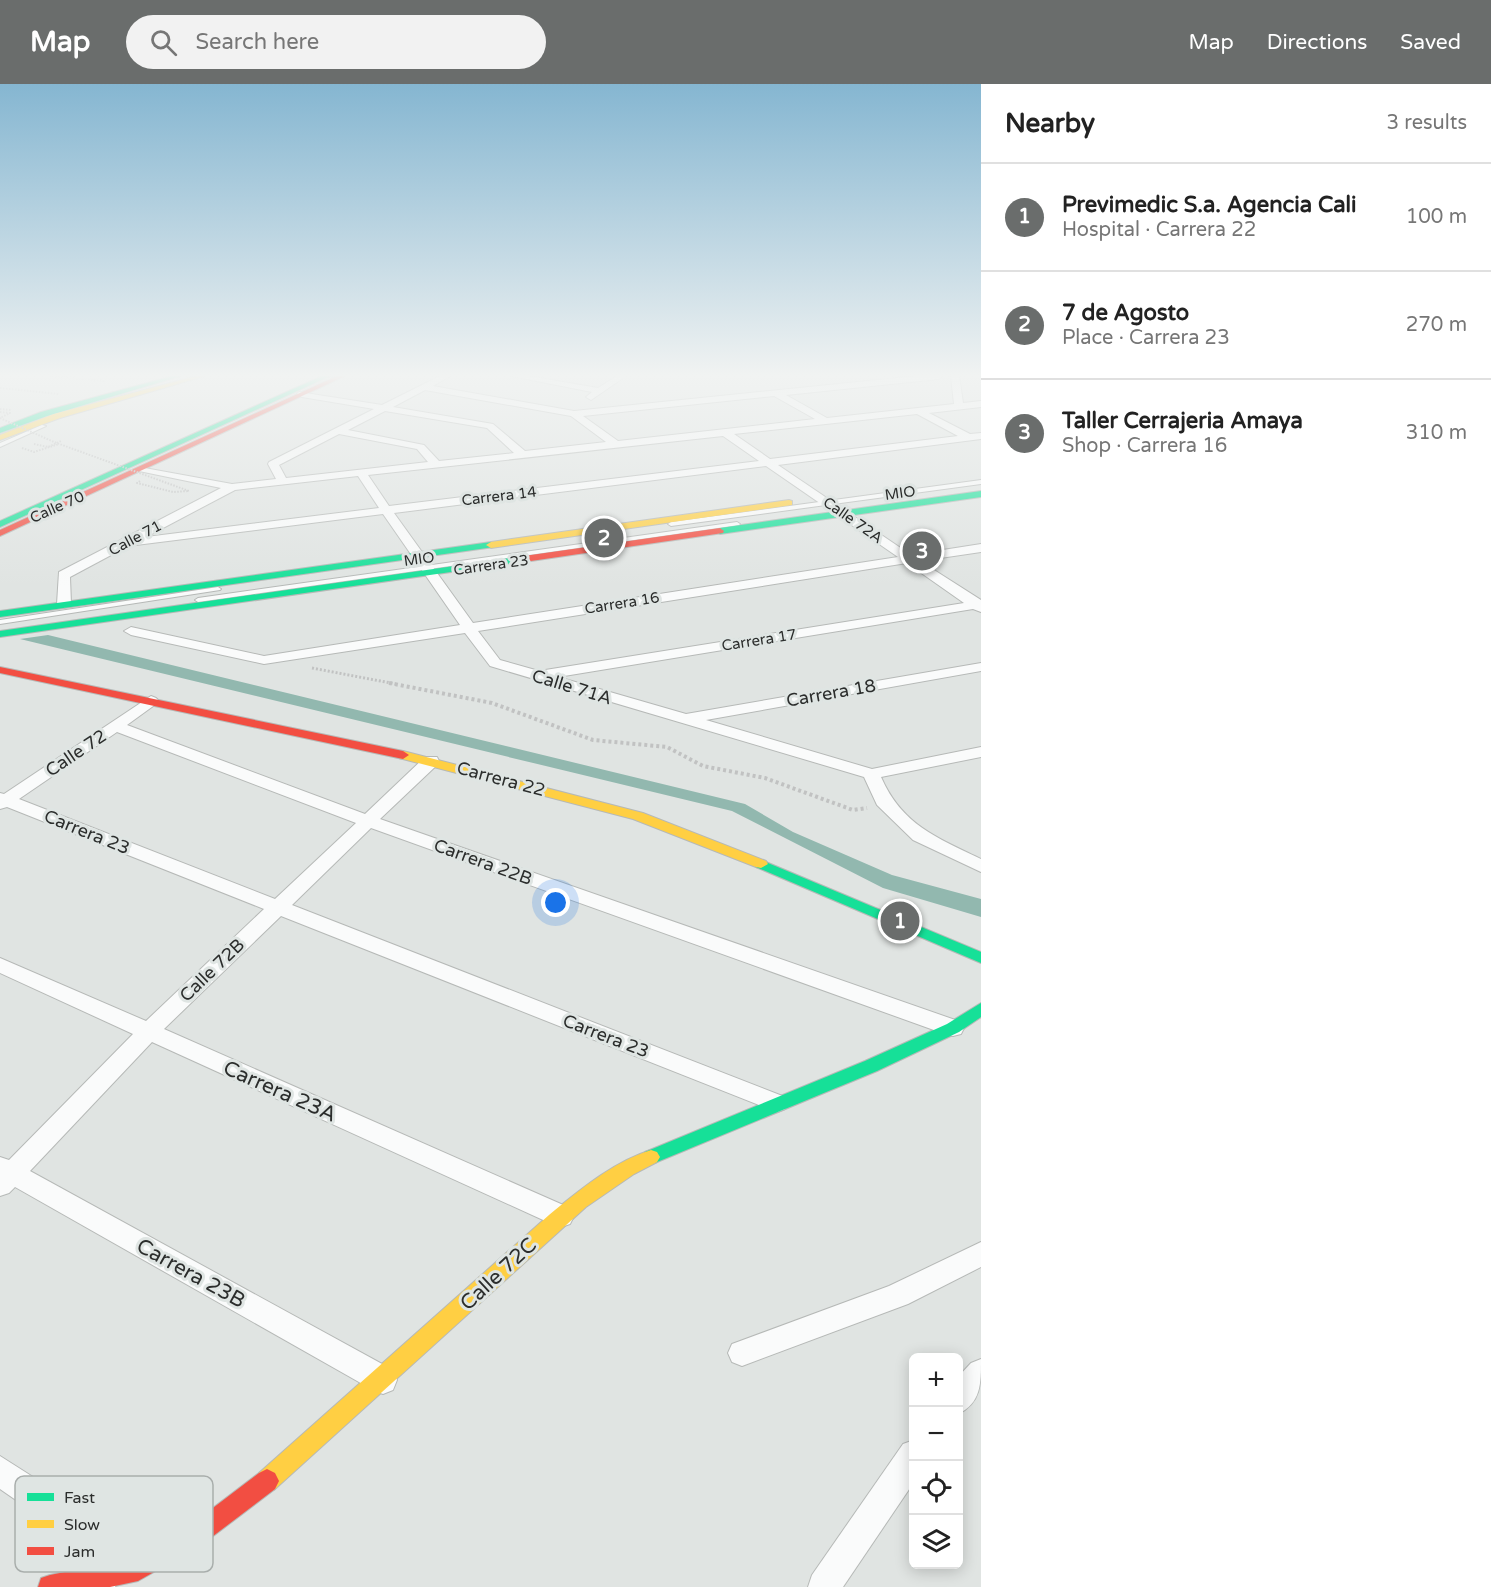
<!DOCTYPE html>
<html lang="en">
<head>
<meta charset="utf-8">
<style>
  body { margin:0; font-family:"Varela Round",sans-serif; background:#f2f2f2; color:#222 }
  .controls { position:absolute; right:18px; bottom:18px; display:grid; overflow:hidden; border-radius:9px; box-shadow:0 3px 15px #0003 }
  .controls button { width:54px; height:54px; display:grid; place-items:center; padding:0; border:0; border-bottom:2px solid #e0e0e0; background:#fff; color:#222; font:30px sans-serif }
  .you { position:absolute; left:556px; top:819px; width:21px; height:21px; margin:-15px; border:4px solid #fff; border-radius:50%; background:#1a73e8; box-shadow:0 0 0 9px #1a73e833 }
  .badge { display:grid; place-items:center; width:39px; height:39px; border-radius:50%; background:#6a6d6c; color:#fff; font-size:20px; font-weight:700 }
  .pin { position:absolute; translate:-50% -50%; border:3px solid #fff; box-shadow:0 2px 6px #0006 }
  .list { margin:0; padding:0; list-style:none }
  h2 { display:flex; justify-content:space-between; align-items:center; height:78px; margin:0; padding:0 24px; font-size:26px }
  h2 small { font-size:20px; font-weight:400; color:#767676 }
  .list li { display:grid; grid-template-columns:39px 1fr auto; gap:18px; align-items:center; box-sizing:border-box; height:108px; padding:0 24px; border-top:2px solid #e0e0e0 }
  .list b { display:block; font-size:22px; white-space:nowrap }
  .list p { margin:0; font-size:20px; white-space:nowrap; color:#767676 }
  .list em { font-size:20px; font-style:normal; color:#767676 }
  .icon { flex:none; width:33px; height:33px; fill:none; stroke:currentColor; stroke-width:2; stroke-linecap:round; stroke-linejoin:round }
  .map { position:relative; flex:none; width:981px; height:1503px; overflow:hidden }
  header { display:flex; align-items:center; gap:36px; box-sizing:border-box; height:84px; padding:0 30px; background:#6a6d6c; color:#fff }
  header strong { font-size:28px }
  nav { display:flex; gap:33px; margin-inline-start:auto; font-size:21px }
  .search { width:420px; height:54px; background:#f2f2f2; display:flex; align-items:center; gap:15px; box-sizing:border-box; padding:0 21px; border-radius:33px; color:#767676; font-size:22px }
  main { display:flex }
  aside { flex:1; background:#fff }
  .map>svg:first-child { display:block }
</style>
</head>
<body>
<header>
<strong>Map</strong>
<div class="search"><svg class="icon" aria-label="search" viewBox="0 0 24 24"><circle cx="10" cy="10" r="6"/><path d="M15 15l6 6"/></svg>Search here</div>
<nav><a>Map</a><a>Directions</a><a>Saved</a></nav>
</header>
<main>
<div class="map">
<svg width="981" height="1503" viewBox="0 0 981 1503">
  <rect width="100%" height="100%" fill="#e0e4e2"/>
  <path fill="#92b8af" d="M48,551L745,720L793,748L892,791L981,815V833L883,804L732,727L20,555Z"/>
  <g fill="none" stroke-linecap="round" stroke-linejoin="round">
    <defs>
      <g id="lane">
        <path d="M42,341L46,342L0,363V359Z"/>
        <path d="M981,396V400L671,442L668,440L671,438Z"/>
        <path d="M737,438L740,440L739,441L198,518L195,516L198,514Z"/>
        <path d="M218,503L221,505L220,506L0,540V536Z"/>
      </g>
      <g id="street">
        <path d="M440,292H450L433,302L574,327L917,292H943L939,295L786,311L827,334L954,320L951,292H959L963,319L981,317V323L929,329L970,350L981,349V355L778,381L911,471L981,460V468L920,477L981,516V528L973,525L558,593L686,630L981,579V587L706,636L872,685L981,663V673L881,693C902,741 936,753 981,775V788L913,756L877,721L864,693L490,582L465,549L264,580L131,551L124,547L131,543L264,572L460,541L383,430L128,462L70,493L71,520L64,524L57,520L59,488L221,404L139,387V383L232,400L276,395L268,380L269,378L374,325L302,313L297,310L299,308L382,321ZM425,306L571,332L606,358L525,367L493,340L393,323ZM774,312L815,335L618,357L583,332ZM385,327L487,344L514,369L439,377L424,361L348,346ZM917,330L958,352L770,375L734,350ZM339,350L417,365L428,378L286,394L279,381ZM723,352L759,377L389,422L368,391ZM766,382L898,473L473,539L394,429ZM358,392L379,424L146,453L235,406ZM907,479L964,519L539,587L500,576L478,547Z"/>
        <path d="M511,292H528L598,304L617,292H626L591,316L586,313L592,308Z"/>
        <path d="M151,612L156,614L159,617L156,620L127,641L365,730L425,673H437L439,677L437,681L380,735L961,938L964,944L961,950L953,952L945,950L371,744L292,821L785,1013L789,1019L785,1025L777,1028L769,1025L281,832L164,945L570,1124L574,1132L570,1140L561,1143L552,1140L152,958L30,1087L393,1286L397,1296L393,1306L383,1310L373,1306L15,1103L9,1109L0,1112V1073L9,1076L133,950L0,889V874L146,937L264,825L7,723L0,725V709L4,710ZM117,648L356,739L275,815L19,715Z"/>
        <path d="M981,1158V1183L908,1220L742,1282L732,1278L728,1269L732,1260L889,1202Z"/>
        <path d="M981,1275C981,1300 981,1319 958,1330V1293L971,1279Z"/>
        <path d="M914,1356V1398L843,1503H808L812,1491L903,1360Z"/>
        <path d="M0,1372L77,1421L98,1449L118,1494L115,1503H89L76,1471L55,1443L0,1405Z"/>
      </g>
      <g id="fast">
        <path d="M172,292H181L47,332L0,349V344L41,328Z"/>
        <path d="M322,292H330L0,443V437Z"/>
        <path d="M981,407V413L720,450L716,447L720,444Z"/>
        <path d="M491,458L496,461L494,463L0,533V527Z"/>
        <path d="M517,473L520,474V478L0,553V547Z"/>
        <path d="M761,776L981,868V879L756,783L754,780L756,777Z"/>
        <path d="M981,919V933L959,948L877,987L657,1078L651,1080L645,1078L642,1073L645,1068L865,977L947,940Z"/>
      </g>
      <g id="slow">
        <path d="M196,292H205L60,334L0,356V351L54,330Z"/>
        <path d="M789,416L792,417V421L491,464L486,461L491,458Z"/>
        <path d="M403,667L643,729L766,777L768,780L761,784L756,783L633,735L399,674L397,671L399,668Z"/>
        <path d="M651,1066L657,1068L660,1073L657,1078L634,1090L586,1123L275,1405L267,1409L259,1405L255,1397L259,1389L549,1131C580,1106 613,1078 651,1066Z"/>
      </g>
      <g id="jam">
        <path d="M337,292H345L0,452V446Z"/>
        <path d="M720,444L724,447L723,449L517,479L512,476L517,473Z"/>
        <path d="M0,583L403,667L409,671L403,675L0,589Z"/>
        <path d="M267,1385L275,1389L279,1397L275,1405L200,1462L138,1497L110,1503H38L41,1494L50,1491L134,1474L184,1446L259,1389Z"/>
      </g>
    </defs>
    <use href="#lane" stroke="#b6b9b7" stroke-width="2"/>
    <use href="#street" stroke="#b6b9b7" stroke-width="2"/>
    <use href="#fast" stroke="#b6b9b7" stroke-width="2"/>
    <use href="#slow" stroke="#b6b9b7" stroke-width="2"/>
    <use href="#jam" stroke="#b6b9b7" stroke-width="2"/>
    <g stroke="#c1c2c2" stroke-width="2" stroke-dasharray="1.5 1.5" stroke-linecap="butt">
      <path d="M49,292L105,297"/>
      <path d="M0,304L59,310"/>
      <path d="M0,325L11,326"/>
      <path d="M34,360L48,363L61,357"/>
      <path d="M22,364L34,368L59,360"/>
    </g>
    <path stroke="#c1c2c2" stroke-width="3" stroke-dasharray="2 2" stroke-linecap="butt" d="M312,584L396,600"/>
    <path stroke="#c1c2c2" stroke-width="4" stroke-dasharray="3 3" stroke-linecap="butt" d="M389,599L492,619L593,656L667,663L703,682L765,694L853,726L867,724"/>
    <use href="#lane" fill="#fafbfb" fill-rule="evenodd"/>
    <use href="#street" fill="#fafbfb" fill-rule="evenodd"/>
    <use href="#fast" fill="#16e098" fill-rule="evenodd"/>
    <use href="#slow" fill="#ffcf43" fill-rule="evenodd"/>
    <use href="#jam" fill="#f24e42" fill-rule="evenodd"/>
    <g stroke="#c1c2c2" stroke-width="2" stroke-dasharray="1.5 1.5" stroke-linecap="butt">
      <path d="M0,328L10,329L0,334"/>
      <path d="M0,334L54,358L189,407L173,408L137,399L140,397"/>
    </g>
  </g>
  <linearGradient id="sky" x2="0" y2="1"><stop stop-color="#85b6d1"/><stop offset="0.58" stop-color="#f1f3f2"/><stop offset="1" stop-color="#f1f3f2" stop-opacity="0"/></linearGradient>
  <rect width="981" height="502" fill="url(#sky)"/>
  <g text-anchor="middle" stroke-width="6" stroke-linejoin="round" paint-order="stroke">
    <g font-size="15" fill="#2b2d2c" stroke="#dfe5e3">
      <text transform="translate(900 409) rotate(-8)" y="5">MIO</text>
      <text transform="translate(499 412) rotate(-7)" y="5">Carrera 14</text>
      <text transform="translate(57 423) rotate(-24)" y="5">Calle 70</text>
      <text transform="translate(853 436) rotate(35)" y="5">Calle 72A</text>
      <text transform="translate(135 454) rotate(-28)" y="5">Calle 71</text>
      <text transform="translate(419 475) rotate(-8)" y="5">MIO</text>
      <text transform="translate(491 481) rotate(-8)" y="5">Carrera 23</text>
      <text transform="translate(622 519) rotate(-9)" y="5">Carrera 16</text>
      <text transform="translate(759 556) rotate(-9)" y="5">Carrera 17</text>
    </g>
    <g font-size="18" fill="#2b2d2c" stroke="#dfe5e3">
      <text transform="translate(572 603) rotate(17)" y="6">Calle 71A</text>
      <text transform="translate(831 609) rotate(-10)" y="6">Carrera 18</text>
      <text transform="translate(76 669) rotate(-34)" y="6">Calle 72</text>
      <text transform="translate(501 695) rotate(15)" y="6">Carrera 22</text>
      <text transform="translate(87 748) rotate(22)" y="6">Carrera 23</text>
      <text transform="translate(483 778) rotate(20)" y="6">Carrera 22B</text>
      <text transform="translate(212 886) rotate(-44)" y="6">Calle 72B</text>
      <text transform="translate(606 952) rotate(21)" y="6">Carrera 23</text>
    </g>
    <g font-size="21" fill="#2b2d2c" stroke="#dfe5e3">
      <text transform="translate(280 1007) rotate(24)" y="7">Carrera 23A</text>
      <text transform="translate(191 1189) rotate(29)" y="7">Carrera 23B</text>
      <text transform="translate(498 1190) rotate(-43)" y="7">Calle 72C</text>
    </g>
  </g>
  <rect x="15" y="1392" width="198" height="96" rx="9" fill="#dfe5e3" stroke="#a9aeac" stroke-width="1.5"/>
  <rect x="27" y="1409" width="27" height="8" fill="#16e098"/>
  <rect x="27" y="1436" width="27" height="8" fill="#ffcf43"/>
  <rect x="27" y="1463" width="27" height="8" fill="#f24e42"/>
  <g font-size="16" fill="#2b2d2c">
    <text x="64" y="1419">Fast</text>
    <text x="64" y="1446">Slow</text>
    <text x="64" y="1473">Jam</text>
  </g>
</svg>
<div class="controls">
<button>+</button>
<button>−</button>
<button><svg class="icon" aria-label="locate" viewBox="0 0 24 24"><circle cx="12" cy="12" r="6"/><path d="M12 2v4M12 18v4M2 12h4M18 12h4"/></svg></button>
<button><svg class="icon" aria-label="layers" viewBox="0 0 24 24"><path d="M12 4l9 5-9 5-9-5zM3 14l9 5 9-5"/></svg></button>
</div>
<div class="you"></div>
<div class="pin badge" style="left:900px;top:837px">1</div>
<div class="pin badge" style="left:604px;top:454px">2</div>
<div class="pin badge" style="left:922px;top:467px">3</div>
</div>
<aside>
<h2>Nearby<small>3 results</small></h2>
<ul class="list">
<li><span class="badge">1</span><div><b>Previmedic S.a. Agencia Cali</b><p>Hospital · Carrera 22</p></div><em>100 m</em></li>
<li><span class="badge">2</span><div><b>7 de Agosto</b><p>Place · Carrera 23</p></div><em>270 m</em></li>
<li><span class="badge">3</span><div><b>Taller Cerrajeria Amaya</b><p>Shop · Carrera 16</p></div><em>310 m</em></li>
</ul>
</aside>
</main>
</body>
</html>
